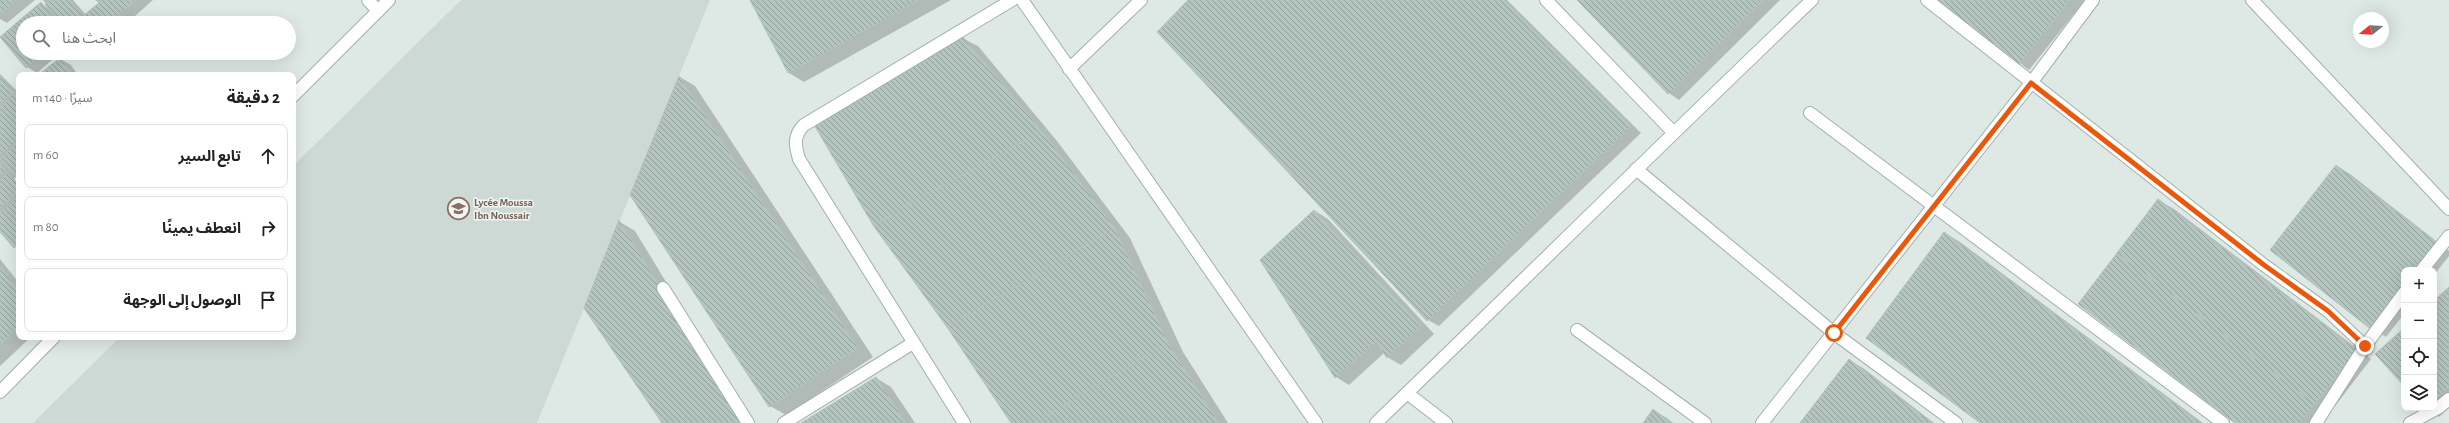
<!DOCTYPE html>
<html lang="ar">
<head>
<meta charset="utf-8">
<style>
  body { margin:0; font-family:"Alegreya Sans","Noto Sans Arabic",sans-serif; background:#f6f6f6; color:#222; direction:rtl }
  .controls { position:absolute; right:12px; bottom:12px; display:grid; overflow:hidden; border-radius:8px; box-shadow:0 4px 16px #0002 }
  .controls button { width:36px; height:36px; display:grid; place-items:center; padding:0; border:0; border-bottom:1px solid #e0e0e0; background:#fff; color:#222; font:20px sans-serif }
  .compass { position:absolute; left:2353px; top:12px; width:36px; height:36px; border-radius:50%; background:#fff; box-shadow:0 4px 16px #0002; rotate:252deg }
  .stop { position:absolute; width:12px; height:12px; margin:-9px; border:3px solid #ea580c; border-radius:50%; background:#fff }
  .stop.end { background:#ea580c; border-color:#fff; box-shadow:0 1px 4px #0008 }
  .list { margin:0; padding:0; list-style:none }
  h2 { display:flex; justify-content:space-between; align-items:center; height:52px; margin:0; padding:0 16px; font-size:17px }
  h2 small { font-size:13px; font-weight:400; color:#767676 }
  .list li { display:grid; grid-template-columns:26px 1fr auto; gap:12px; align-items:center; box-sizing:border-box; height:64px; margin:0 8px 8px; padding:0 8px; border:1px solid #e0e0e0; border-radius:8px }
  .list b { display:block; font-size:15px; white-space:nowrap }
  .list em { font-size:13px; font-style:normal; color:#767676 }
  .icon { flex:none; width:22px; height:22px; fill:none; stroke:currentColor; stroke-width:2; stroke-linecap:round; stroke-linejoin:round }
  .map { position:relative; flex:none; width:2449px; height:423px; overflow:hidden; direction:ltr }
  .search { position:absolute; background:#fff; box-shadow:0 4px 16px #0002; left:16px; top:16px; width:280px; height:44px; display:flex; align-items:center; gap:10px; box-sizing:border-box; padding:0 14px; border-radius:22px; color:#767676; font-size:15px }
  .panel { position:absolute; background:#fff; box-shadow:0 4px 16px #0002; left:16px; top:72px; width:280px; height:268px; border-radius:8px; direction:rtl }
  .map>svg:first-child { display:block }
</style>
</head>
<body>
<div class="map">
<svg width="2449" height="423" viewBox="0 0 2449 423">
  <defs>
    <pattern id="building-back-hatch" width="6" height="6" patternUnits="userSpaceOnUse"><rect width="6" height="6" fill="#b4c4be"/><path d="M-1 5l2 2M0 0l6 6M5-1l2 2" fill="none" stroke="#92a09b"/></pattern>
  </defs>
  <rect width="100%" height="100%" fill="#dee9e5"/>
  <path fill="#cdd9d4" d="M461,0H710L537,423H33L120,337H293V166Z"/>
  <g fill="#0003">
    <path d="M0,0H35L7,23L0,19Z"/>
    <path d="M43,0H73L86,15L100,3L95,0H153L127,23H23V53H60L37,73L27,67L1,37L41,4L50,9Z"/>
    <path d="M751,0H951L804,82L789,73Z"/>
    <path d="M1189,0H1507L1641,133L1439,326L1428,320Z"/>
    <path d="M1578,0H1780L1679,100L1669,93Z"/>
    <path d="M1938,0H2085L2029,70Z"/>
    <path d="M962,38L978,46L1057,141L1130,238L1183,352L1228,423H1012Z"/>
    <path d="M60,59L71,65L78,75H39Z"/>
    <path d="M0,74L19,93V179L17,176L14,179L19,184V249L0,230Z"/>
    <path d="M680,77L695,86L873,357L786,415L770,406L631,195Z"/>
    <path d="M2337,166L2350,174L2449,251V256L2434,275V270H2404V314L2386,337L2373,329Z"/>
    <path d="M2158,200L2174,209L2371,359L2322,423H2237Z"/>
    <path d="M1315,211L1328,219L1434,334L1401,365L1387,357L1384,353L1349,385L1336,377Z"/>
    <path d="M620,222L635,231L752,423H663Z"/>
    <path d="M1945,233L1960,242L2203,423H1982Z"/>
    <path d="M0,259L19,283V337H31L0,366Z"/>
    <path d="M2449,288V408L2439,417L2425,408H2434V302Z"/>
    <path d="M1849,360L1863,368L1934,423H1801Z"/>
    <path d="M876,378L891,387L915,423H803Z"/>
    <path d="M1653,410L1667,418L1673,423H1644Z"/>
  </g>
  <g fill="url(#building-back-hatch)" stroke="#b1c2bd">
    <path d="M0,0H17L0,15Z"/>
    <path d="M49,0H68L83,16L102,0H136L109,23H61L45,4Z"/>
    <path d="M750,0H920L788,73Z"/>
    <path d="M1188,0H1504L1631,126L1427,321L1157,32Z"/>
    <path d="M1577,0H1763L1668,94Z"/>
    <path d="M1936,0H2070L2018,65Z"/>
    <path d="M41,2L58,23H23V53H43L26,68L0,37Z"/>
    <path d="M962,36L1042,131L873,225L813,123Z"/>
    <path d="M60,58L73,75H38Z"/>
    <path d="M0,76L14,92L0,104Z"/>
    <path d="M679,76L858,348L769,407L630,195Z"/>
    <path d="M15,93L19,98V138L0,155V107Z"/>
    <path d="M1042,131L1115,228L947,327L873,225Z"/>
    <path d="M19,140V180L0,159Z"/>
    <path d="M0,165L6,171L0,176Z"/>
    <path d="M2336,165L2438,244L2418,270H2404V289L2372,330L2270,250Z"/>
    <path d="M7,173L19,186V191L0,208V180Z"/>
    <path d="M19,196V243L14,248L0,232V213Z"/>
    <path d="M2158,199L2356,349L2315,404L2117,253Z"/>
    <path d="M1314,210L1421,326L1387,358L1376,341L1335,378L1260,260Z"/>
    <path d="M619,220L743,423H662L584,308Z"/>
    <path d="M1115,228L1168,343L1034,423H1011L947,327Z"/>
    <path d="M1944,232L2201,423H1980L1866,338Z"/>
    <path d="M2117,253L2315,404L2300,423H2235L2078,304Z"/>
    <path d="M0,267L19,290V327L0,345Z"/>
    <path d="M2449,287V309L2438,297Z"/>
    <path d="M2438,297L2449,309V387L2434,401V301Z"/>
    <path d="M2404,328V386L2375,354Z"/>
    <path d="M1168,343L1219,423H1034Z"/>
    <path d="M1849,359L1932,423H1800Z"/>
    <path d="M876,377L906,423H801Z"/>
    <path d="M1653,409L1671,423H1643Z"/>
  </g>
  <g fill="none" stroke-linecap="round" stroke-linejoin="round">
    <defs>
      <g id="street">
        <path d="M368,0L378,11"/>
        <path d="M1022,0L1316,423"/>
        <path d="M1546,0L1673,132"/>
        <path d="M1927,0L2264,265L2328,311L2365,346"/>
        <path d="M2252,0L2449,209"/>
        <path d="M1069,69L1141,0"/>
        <path d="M293,96L389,0"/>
        <path d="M1810,113L2223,423"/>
        <path d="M1636,169L1834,333L1956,423"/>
        <path d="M2422,270L2449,236"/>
        <path d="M663,288L748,423"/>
        <path d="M1577,330L1705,423"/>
        <path d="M0,392L54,337"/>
        <path d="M1407,393L1446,423"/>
        <path d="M784,423L913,343"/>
        <path d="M964,423L799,159C795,145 793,136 804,125L1012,0"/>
        <path d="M1376,423C1522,282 1665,140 1812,0"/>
        <path d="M1762,423L2031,83L2093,0"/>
        <path d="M2316,423L2365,346L2404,293"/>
        <path d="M2410,423L2438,408L2449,399"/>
      </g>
    </defs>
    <use href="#street" stroke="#a1b0ac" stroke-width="14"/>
    <use href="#street" stroke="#fff" stroke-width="12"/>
  </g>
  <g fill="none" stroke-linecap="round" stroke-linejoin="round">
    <path stroke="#ea580c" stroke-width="5" d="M1834,333L2031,83L2264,265L2328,311L2365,346"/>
  </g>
  <defs>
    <symbol id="school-ring" viewBox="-11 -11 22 22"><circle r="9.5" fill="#eef6f3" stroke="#8d6e63" stroke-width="1.5"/><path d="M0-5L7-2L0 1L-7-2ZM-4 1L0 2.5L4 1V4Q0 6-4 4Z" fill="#8d6e63"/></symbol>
  </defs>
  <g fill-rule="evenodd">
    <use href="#school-ring" x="446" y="196" width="25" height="25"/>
  </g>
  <g text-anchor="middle" stroke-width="3" stroke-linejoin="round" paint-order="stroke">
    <g font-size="11" font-weight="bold" fill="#785e54" stroke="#eef6f3" text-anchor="start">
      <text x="474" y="206">Lycée Moussa<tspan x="474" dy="13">Ibn Noussair</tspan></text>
    </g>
  </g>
</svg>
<div class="controls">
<button>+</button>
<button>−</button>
<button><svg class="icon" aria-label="locate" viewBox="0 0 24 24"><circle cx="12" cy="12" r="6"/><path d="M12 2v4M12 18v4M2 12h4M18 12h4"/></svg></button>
<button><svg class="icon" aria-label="layers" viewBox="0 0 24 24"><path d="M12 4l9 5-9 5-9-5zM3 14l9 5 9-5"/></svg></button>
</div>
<svg class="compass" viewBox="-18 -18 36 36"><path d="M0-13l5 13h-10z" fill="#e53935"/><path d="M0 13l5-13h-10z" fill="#767676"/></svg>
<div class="stop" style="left:1834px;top:333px"></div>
<div class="stop end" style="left:2365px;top:346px"></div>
<div class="search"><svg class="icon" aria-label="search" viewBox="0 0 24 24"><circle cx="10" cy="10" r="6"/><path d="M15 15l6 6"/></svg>ابحث هنا</div>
<section class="panel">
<h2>2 دقيقة<small>سيرًا · 140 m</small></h2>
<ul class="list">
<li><svg class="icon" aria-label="ahead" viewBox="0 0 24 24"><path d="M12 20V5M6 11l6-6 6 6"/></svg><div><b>تابع السير</b></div><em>60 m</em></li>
<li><svg class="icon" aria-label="right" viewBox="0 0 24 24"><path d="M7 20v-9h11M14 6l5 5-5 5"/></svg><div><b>انعطف يمينًا</b></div><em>80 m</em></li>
<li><svg class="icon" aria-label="arrive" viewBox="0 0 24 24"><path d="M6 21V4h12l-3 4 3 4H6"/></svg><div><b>الوصول إلى الوجهة</b></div></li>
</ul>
</section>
</div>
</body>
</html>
